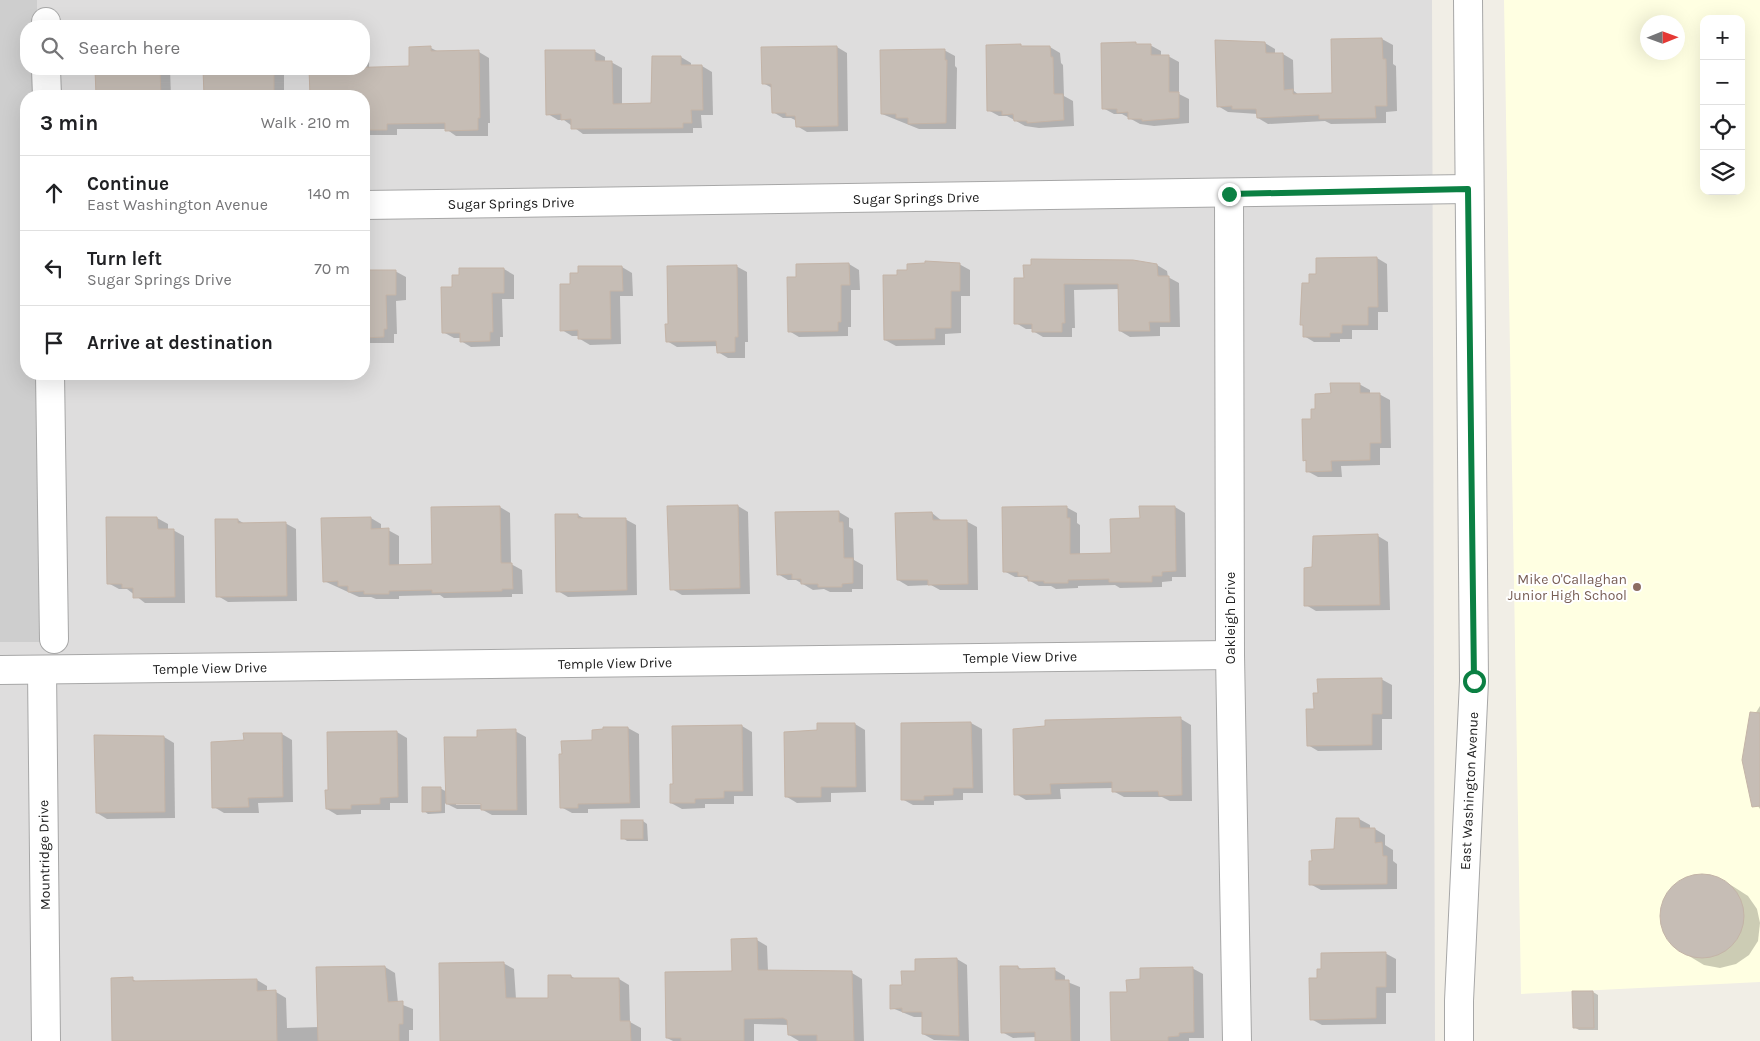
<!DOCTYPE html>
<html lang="en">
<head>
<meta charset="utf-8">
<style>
  body { margin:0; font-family:Karla,sans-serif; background:#f2f2f2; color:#202124 }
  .controls { position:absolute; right:15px; top:15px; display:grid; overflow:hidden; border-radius:10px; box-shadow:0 5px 20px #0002 }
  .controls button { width:45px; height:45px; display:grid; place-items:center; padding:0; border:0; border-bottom:1px solid #e0e0e0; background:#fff; color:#202124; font:25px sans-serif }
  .compass { position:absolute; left:1640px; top:15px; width:45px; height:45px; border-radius:50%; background:#fff; box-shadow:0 5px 20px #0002; rotate:89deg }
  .stop { position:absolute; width:15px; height:15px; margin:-11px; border:4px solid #0b8043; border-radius:50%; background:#fff }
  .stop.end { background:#0b8043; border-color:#fff; box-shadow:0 1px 5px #0008 }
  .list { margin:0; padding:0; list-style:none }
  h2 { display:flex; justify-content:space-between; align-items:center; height:65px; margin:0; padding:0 20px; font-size:21px }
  h2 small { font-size:16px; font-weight:400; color:#757577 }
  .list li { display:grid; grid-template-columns:32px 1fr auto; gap:15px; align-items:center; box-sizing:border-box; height:75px; padding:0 20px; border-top:1px solid #e0e0e0 }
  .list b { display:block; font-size:19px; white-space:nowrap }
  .list p { margin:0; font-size:16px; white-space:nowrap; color:#757577 }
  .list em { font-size:16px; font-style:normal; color:#757577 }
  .icon { flex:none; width:28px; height:28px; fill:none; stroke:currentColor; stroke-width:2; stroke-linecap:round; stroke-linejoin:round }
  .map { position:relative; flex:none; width:1760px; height:1041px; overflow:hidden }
  .search { position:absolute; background:#fff; box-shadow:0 5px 20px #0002; left:20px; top:20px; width:350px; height:55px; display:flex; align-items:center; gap:12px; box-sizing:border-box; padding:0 18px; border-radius:20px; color:#757577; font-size:19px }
  .panel { position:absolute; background:#fff; box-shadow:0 5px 20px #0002; left:20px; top:90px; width:350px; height:290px; border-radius:20px }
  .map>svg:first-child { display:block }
</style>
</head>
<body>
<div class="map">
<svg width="1760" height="1041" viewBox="0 0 1760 1041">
  <rect width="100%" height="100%" fill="#f1eee6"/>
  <path fill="#dedddd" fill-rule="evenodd" d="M0,0H1432L1435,1041H0ZM26,26H364V69H26ZM26,96H364V374H26Z"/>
  <path fill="#ffffe2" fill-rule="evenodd" d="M1504,0H1760V982L1521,994ZM1704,19H1741V191H1704ZM1648,22H1678V52H1648Z"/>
  <path fill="#cecece" d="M0,0H37V26H26V69H38V96H26V374H42L46,642H0Z"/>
  <g fill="#0003" fill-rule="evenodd">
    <path d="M1382,39L1393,45V64L1396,66L1397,111L1386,112V123L1331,124L1325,121L1268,124L1258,118V114L1228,112L1218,106L1265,43L1275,49V54H1283L1293,60L1294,91L1299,95L1333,94L1332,40Z"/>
    <path d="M1150,45L1161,51V56H1168L1179,62V94L1189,99V123L1154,126L1140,124L1122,114H1114L1103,108Z"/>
    <path d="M837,47L847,53L848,131L807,132L797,126V121L791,118H783L773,112L772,88L763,83Z"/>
    <path d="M1050,47L1060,53L1061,63L1063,65L1064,96L1073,101L1074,126L1039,128L1025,126L1007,116H999L988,110Z"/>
    <path d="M431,48L439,52H479L489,58L490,123H488V136H456L446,129H397V135H370L364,132V96H311V69H364V59L369,62V68L410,67Z"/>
    <path d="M944,50L955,56V66L957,68L956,129H919L882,114Z"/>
    <path d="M594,51L605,57V62H611L622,68V105L652,104L681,57L691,63V66H702L712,72L713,115H701L702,128H693V133L583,134L564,120H558L548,114Z"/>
    <path d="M96,69H170L171,96H97Z"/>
    <rect x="205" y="69" width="79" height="27"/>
    <path d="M1377,258L1387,264L1388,312H1378V330H1352V339H1340V342H1314L1304,336V326L1301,324L1310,284L1318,275Z"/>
    <path d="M948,262L959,264L970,270V296H961V333L945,334V345L896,346L885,340L908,271V265Z"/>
    <path d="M849,264L859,270L860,290H851V327H848V336L799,337L789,331L797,278Z"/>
    <path d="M1157,265L1167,271L1168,277L1179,283L1180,327H1160V336L1130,337L1120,331L1119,289L1074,290L1075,328H1072V337H1043L1033,331V329H1026L1016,323L1015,279Z"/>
    <path d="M736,266L747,272L748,342H745V358H728L718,352V346L677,347L667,341Z"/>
    <path d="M622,267L632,273L633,296H620L621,344L590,345L580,339V336H572L562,330Z"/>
    <path d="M504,269L514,275V299H502L503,337H500V346L471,347L461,341V338H454L443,332L453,288Z"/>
    <path d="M364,271H395L406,277V300L396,301L397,334H394V343H364Z"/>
    <path d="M1359,384L1370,390V394H1379L1390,400L1391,448H1380V465L1341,466L1342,477H1318L1307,471V462L1304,460L1316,410L1332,395Z"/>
    <path d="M738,506L748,512L750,594L682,595L672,589Z"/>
    <path d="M500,507L510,513L511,564L522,570L523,594H512V597L444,598L440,595L399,596V599H376L371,597H359L324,581L371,518L381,524V530H388L399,536V566L433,565L432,508Z"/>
    <path d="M1066,507L1077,513V523L1080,525V555L1112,554L1141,519L1175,507L1185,513L1186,577H1172V581L1162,582V587L1120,588L1115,585L1078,586V588L1056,589L1051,586H1039L1023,577H1015L1004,571Z"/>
    <path d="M839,512L849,518V527L853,529L854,560L863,565V589H852V592H830L824,589L813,590L796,580H788L778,574Z"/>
    <path d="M932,513L942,521H966L977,527L978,590H940L931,585L908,586L898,580Z"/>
    <path d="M578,515L585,519H625L636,525L637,595L568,597L558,591Z"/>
    <path d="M157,518L168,524V530H173L184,536L185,603H145L127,589H119L108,583L107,519Z"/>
    <path d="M238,520L245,524L285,523L296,529L297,601L228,602L218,596Z"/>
    <path d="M1378,536L1388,542L1390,610L1316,611L1306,605L1313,569Z"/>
    <path d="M1381,679L1392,685V719H1382V750L1318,751L1308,745L1315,710Z"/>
    <path d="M1760,706V809L1751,796L1749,724Z"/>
    <path d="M1181,719L1191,725L1192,801H1170L1162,797H1124L1113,791V788L1060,789L1061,799L1026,800L1016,794Z"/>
    <path d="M971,723L982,729L983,793H963V800L934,801V805H913L902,799L903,724Z"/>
    <path d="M855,724L865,730L866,792L831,793V802L797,803L787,797L818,731Z"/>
    <path d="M742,726L752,732L753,796H734V804H705V808L682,809L671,803L674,785Z"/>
    <path d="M628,728L639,734L640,808L588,809V813H572L561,807L563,755L594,742V731Z"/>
    <path d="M515,731L526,737L527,815H492L481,809H457L445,803V813L428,814L424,811L440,788L447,792L478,738ZM487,802V805H456V803Z"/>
    <path d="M397,732L407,738L408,803H390V810H361V814L337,815L327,809L329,791Z"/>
    <path d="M282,734L292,740L293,802L258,803L259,813H224L214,807L245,741Z"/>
    <path d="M164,737L174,743L175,818L107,819L97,813Z"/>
    <path d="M1337,819H1359L1370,825V829H1375L1385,835V845L1393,850V861L1397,864V889L1321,890L1310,884L1336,851Z"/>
    <path d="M643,821L647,824L648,841H627L623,838Z"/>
    <path d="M1701,875L1717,878L1734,887L1748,896L1757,909L1760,923L1758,941L1749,955L1736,964L1720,968L1704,965L1674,947L1664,933L1661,917L1664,901L1672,888L1685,878Z"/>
    <path d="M757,940L767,946L768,971L852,973L862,979L864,1041H799L789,1035V1025L754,1024V1041H673L667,1038L733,972Z"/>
    <path d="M1385,953L1396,959V993H1386V1024L1322,1025L1311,1019L1318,979Z"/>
    <path d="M957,959L967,965L969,1041L934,1040L923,1034V1017H914L892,1008L903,986L916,972Z"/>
    <path d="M503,963L514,969L516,999H549L571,976L577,980L619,979L629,985L630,1022L641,1028V1041H443Z"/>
    <path d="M385,967L395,973L398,1003L413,1009V1030H409V1041H113L132,979L139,983L257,980L267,986V992H276L286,998L287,1028L319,1027Z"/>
    <path d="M1018,967L1023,970H1055L1065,976V981L1080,987V1041H1036V1037L1013,1038L1002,1032Z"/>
    <path d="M1192,968L1203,974L1204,1038H1189V1041H1112L1128,993L1142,981Z"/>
    <path d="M1593,992L1598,995V1030H1579L1574,1027Z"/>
  </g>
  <g fill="#c6bdb5" stroke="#c4b4a7">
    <path d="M1382,38L1383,59H1386L1387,106H1375L1376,118L1319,119V115L1257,118L1256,109H1232V106L1217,107L1215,40L1265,42L1266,53H1283L1284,90L1293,89V94L1332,93L1331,39Z"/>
    <path d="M1136,42V44H1151V55H1169V92H1179V118L1142,121V119H1128V112L1117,113V109H1102L1101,43Z"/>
    <path d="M1021,44V46H1050L1051,57H1053L1054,94H1063L1064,120L1027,123V121H1014L1013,114L1002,115V111H987L986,45Z"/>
    <path d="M431,46V51L479,50L480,118H478V130L445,131V123L387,124V130H364V96H310L309,69L409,66V47Z"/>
    <path d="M837,46L838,126L796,127L795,116H786V113H772L771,84H762L761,47Z"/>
    <path d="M945,49V60H947L946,123L908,124V118H896V114H881L880,50Z"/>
    <path d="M545,50H595V61H612L613,104L651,103L652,56H681V65H702L703,110H691L692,123H683V128L571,129V119L561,120V114L546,115Z"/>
    <path d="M95,69H160L161,96H96Z"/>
    <path d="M203,69H274V96H204Z"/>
    <path d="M1377,257L1378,307H1368V325H1342V333H1330V337H1303V325H1300L1302,283H1309V274H1316V258Z"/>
    <path d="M1031,259L1133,260L1157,264L1158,276H1169L1170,322H1149L1150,331H1119L1118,284H1064L1065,323H1062V332H1032V324H1014V278H1024L1023,265H1031Z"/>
    <path d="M925,261L960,263V291H951V328H935V339L884,340L883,275H897V270H907V264L925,263Z"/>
    <path d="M849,263L850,285H841V322H838V331L788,332L787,277H796V264Z"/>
    <path d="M737,265L738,337H735V352L717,353L716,341L666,342L665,324H668L667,266Z"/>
    <path d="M578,266H622L623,291H610L611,339H578V330L560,331V284H570V273H578Z"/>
    <path d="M459,268H504V293H492L493,332H490V341L460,342V333H442L441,287H452V275H459Z"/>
    <path d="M364,270H396V295H386L387,329H384V337L364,338Z"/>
    <path d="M1330,383H1360V393H1380L1381,443H1370V460L1331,461L1332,471L1306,472V460L1303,461L1302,419H1311V409H1315V394L1331,393Z"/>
    <path d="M738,505L740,588L670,590L667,506Z"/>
    <path d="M500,506L501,563H512L513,589H502V591L432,593V590L389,591V594H364V591L348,592V586H338V581L323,582L321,518L371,517V529L389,528V565L432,564L431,507Z"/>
    <path d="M1067,506V518H1070V554L1111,553L1110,519L1140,518L1139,506H1175L1176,571L1162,572V576H1152V582H1109V579L1068,580V583H1044V581H1028V576H1018V572H1003L1002,507Z"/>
    <path d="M839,511V522H843L844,558H853V583L842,584V587H818V584H801V579H792V574L777,575L775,512Z"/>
    <path d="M932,512L933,520H967L968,584L928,585V580H897L895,513Z"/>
    <path d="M555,514H578V518H626L627,590L556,592Z"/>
    <path d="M106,517H157L158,529H174L175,597L133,598V588H122V584H107Z"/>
    <path d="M215,519H238V523L286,522L287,596L216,597Z"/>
    <path d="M1378,534L1380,605L1304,606V568L1312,567L1313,536Z"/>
    <path d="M1382,678V714H1372V745L1307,746L1306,709H1314L1313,693H1318L1317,679Z"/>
    <path d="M1750,712L1760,713V806L1752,807L1742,760Z"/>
    <path d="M1181,717L1182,795L1159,796L1158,791L1112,792V782L1050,784L1051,794L1014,795L1013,729L1045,726V720Z"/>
    <path d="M971,722L973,788H953V795L924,796V800H901V723Z"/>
    <path d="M817,723H855L856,787H821V797H785L784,732L817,730Z"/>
    <path d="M742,725L743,791H724V798L695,799V803H670V784H673L672,726Z"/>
    <path d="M603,727H628L630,803L578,804V808H560L559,754H562L561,741L592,740V730L603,729Z"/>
    <path d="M516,729L517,810H481V804H446L444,737H477V730Z"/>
    <path d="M397,731L398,797L380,798V804L351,805V809H326L325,790H328L327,732Z"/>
    <path d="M243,733H282L283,797L248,798L249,807L212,808L211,742L244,740Z"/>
    <path d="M94,735L164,736L165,812L96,813Z"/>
    <path d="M422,787H441V811L422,812Z"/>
    <path d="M1336,818H1359L1360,828H1375V843L1382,842L1383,856H1387V884L1309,885V861H1312L1311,850L1334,849Z"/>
    <rect x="621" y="820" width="22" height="19"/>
    <circle cx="1702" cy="916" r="42"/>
    <path d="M757,938L758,970L852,971L854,1041H817V1035H788L787,1020L783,1018L744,1019V1041H681V1038H666L665,972L732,971L731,939Z"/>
    <path d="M1386,952V987H1376V1018L1310,1020L1309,978H1317V969H1321V953Z"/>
    <path d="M957,958L959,1036L922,1034V1012H902V1008L890,1009V985H902L901,971H915V959Z"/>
    <path d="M504,962L506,998H548V975H571V978H619L620,1021H630L631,1041H440L439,963Z"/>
    <path d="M385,966L388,1002L403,1001V1024H399V1041H318L316,967Z"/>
    <path d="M1000,966H1018V969L1055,968V980H1069L1071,1041H1035V1032L1001,1033Z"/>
    <path d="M1193,967L1194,1032L1179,1033V1036L1168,1037V1041H1111L1110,992H1127L1126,980L1140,979V968Z"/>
    <path d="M133,977V981L257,979V991L276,990L277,1041H112L111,978Z"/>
    <path d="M1572,991H1593L1594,1028H1573Z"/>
  </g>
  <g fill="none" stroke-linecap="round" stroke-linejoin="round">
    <defs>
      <g id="minor">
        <path d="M46,22V26"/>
        <path d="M46,69L47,96"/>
        <path d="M1229,194L1230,655L1237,1041"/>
        <path d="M364,205L1468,189"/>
        <path d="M50,374L54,639"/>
        <path d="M0,670L1230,655"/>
        <path d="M42,670L46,1041"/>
        <path d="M1459,1041V1001L1474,681L1468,0"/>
      </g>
    </defs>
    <use href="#minor" stroke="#a7a7a7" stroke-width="30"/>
    <use href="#minor" stroke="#fff" stroke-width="28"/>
  </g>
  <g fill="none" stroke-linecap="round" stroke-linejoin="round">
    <path stroke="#0b8043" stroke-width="6" d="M1229,194L1468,189L1474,681"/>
  </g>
  <circle fill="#8d6e63" stroke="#fff" stroke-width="2" cx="1637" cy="587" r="5"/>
  <g text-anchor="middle" stroke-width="4" stroke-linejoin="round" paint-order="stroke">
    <g font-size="14" fill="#202020" stroke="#fff">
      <text transform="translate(916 198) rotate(-1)" y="5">Sugar Springs Drive</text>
      <text transform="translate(511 203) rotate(-1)" y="5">Sugar Springs Drive</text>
      <text transform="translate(1230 618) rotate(-90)" y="5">Oakleigh Drive</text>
      <text transform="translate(1020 657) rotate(-1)" y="5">Temple View Drive</text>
      <text transform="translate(615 663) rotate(-1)" y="5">Temple View Drive</text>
      <text transform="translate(210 668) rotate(-1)" y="5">Temple View Drive</text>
      <text transform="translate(1469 791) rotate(-87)" y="5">East Washington Avenue</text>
      <text transform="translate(44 855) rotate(-91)" y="5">Mountridge Drive</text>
    </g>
    <g font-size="14" fill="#785e54" stroke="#fff" text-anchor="end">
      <text x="1627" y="584">Mike O'Callaghan<tspan x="1627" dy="16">Junior High School</tspan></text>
    </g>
  </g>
</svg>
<div class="controls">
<button>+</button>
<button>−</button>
<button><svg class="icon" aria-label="locate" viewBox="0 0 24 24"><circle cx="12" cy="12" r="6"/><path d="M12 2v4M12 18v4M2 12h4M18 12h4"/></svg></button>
<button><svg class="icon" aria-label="layers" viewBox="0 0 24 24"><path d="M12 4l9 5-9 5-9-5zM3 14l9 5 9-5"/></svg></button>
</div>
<svg class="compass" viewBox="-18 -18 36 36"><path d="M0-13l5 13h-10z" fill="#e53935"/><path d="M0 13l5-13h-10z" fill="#757577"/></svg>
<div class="stop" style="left:1474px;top:681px"></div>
<div class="stop end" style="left:1229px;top:194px"></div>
<div class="search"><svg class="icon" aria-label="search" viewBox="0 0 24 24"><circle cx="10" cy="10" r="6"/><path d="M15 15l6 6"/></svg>Search here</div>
<section class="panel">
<h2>3 min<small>Walk · 210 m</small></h2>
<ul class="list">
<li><svg class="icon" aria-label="ahead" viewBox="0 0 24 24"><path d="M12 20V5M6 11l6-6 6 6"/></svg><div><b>Continue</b><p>East Washington Avenue</p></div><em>140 m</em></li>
<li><svg class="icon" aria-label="left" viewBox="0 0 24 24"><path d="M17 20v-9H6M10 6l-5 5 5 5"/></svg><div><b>Turn left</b><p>Sugar Springs Drive</p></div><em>70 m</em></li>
<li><svg class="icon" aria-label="arrive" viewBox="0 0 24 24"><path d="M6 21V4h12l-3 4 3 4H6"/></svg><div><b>Arrive at destination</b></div></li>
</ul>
</section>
</div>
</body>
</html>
